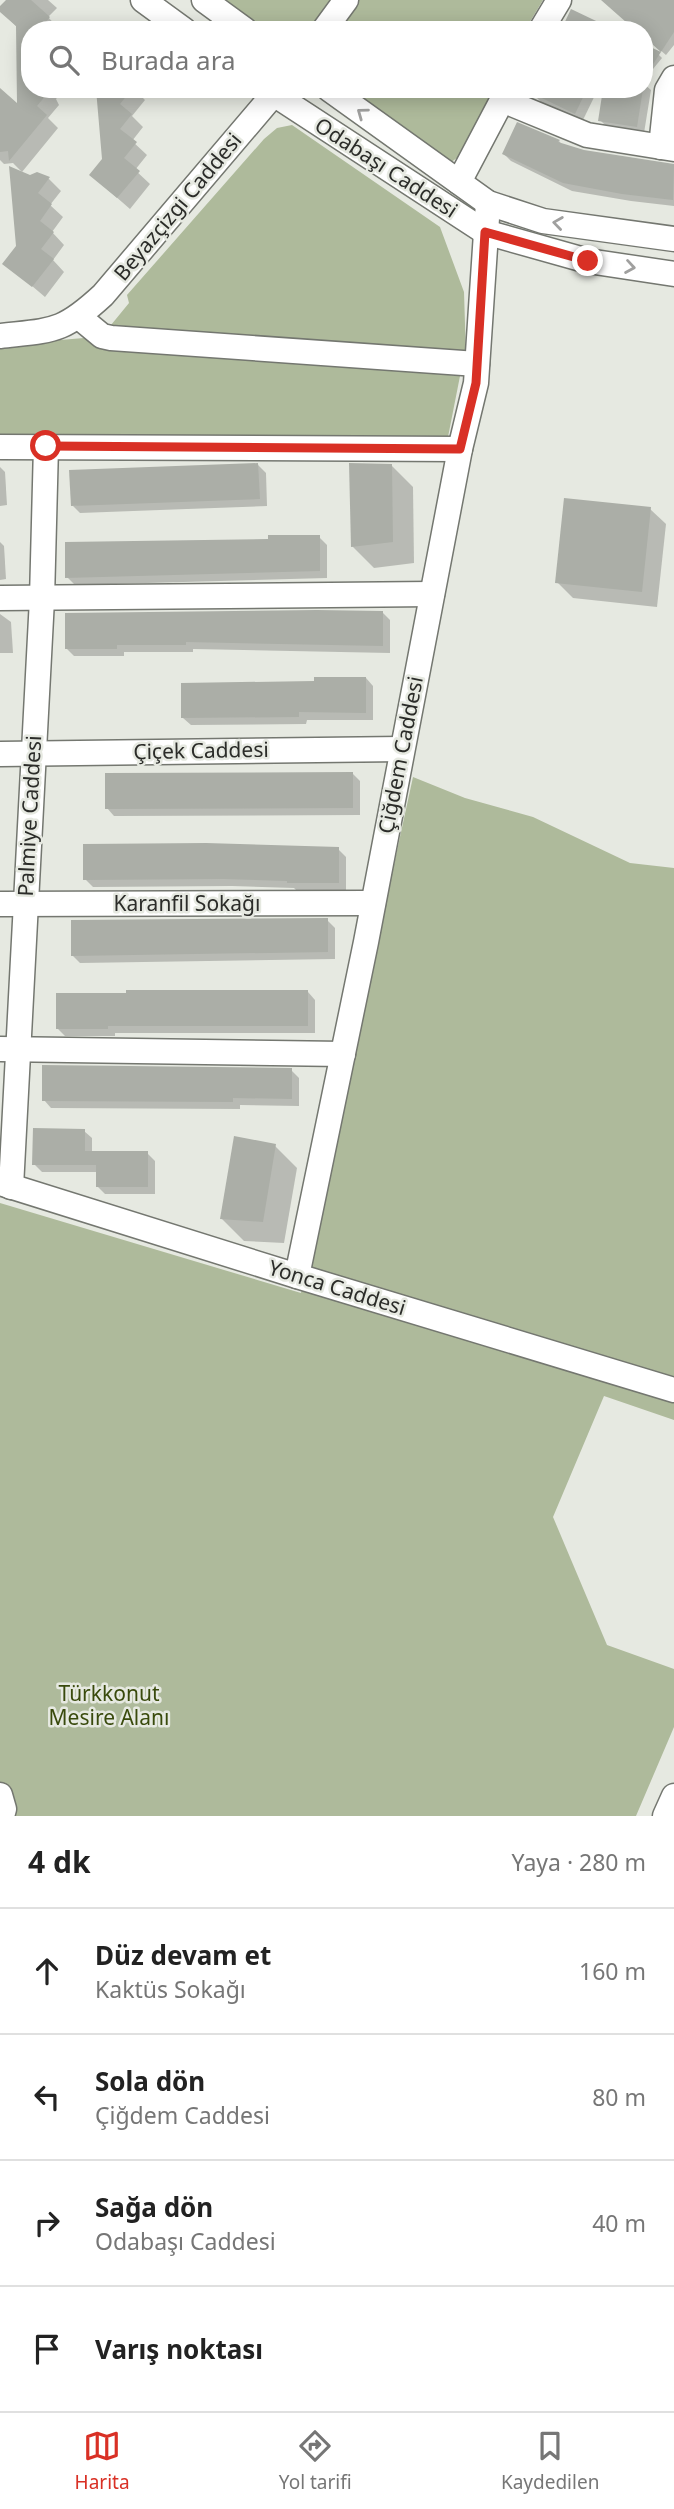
<!DOCTYPE html>
<html lang="tr">
<head>
<meta charset="utf-8">
<style>
  body { margin:0; font-family:"Noto Sans",sans-serif; background:#f2f2f2; color:#222 }
  .stop { position:absolute; width:21px; height:21px; margin:-16px; border:5px solid #d93025; border-radius:50%; background:#fff }
  .stop.end { background:#d93025; border-color:#fff; box-shadow:0 2px 7px #0008 }
  .list { margin:0; padding:0; list-style:none }
  h2 { display:flex; justify-content:space-between; align-items:center; height:91px; margin:0; padding:0 28px; font-size:30px }
  h2 small { font-size:23px; font-weight:400; color:#767676 }
  .list li { display:grid; grid-template-columns:46px 1fr auto; gap:21px; align-items:center; box-sizing:border-box; height:126px; padding:0 28px; border-top:2px solid #e0e0e0 }
  .list b { display:block; font-size:26px; white-space:nowrap }
  .list p { margin:0; font-size:23px; white-space:nowrap; color:#767676 }
  .list em { font-size:23px; font-style:normal; color:#767676 }
  .icon { flex:none; width:38px; height:38px; fill:none; stroke:currentColor; stroke-width:2; stroke-linecap:round; stroke-linejoin:round }
  .map { position:relative; flex:none; width:674px; height:1816px; overflow:hidden }
  .search { position:absolute; background:#fff; box-shadow:0 4px 18px #0003; left:21px; right:21px; top:21px; height:77px; display:flex; align-items:center; gap:18px; box-sizing:border-box; padding:0 24px; border-radius:28px; color:#767676; font-size:26px }
  .sheet { height:595px; background:#fff }
  nav { display:flex; justify-content:space-around; align-items:center; box-sizing:border-box; height:98px; border-top:2px solid #e0e0e0; background:#fff; font-size:19px; color:#767676 }
  nav a { display:grid; justify-items:center; gap:4px }
  nav .on { color:#d93025 }
  .map>svg:first-child { display:block }
</style>
</head>
<body>
<div class="map">
<svg width="674" height="1816" viewBox="0 0 674 1816">
  <rect width="100%" height="100%" fill="#e6e9e1"/>
  <g fill="#aeba9b">
    <path d="M224,0H331L308,30H263Z"/>
    <path d="M355,0H543L525,30H335Z"/>
    <path d="M350,89H495L461,155L450,163Z"/>
    <path d="M292,125L440,227L464,292L466,356L112,330L111,325L129,303L127,295L264,139L277,128Z"/>
    <path d="M84,338L159,350L460,376L448,437L0,439V345Z"/>
    <path d="M413,777L465,798L533,817L630,863L674,868V1420L604,1396L553,1517L607,1645L674,1669V1727L636,1816H0V1203L301,1293Z"/>
  </g>
  <g fill="#0003">
    <path d="M8,0H48L57,8L48,17L60,30H30V89H65L56,99L59,105L48,118L58,128L22,172L13,163L4,164L0,160V90L19,107L17,27L0,10Z"/>
    <path d="M602,0H674V45L666,55L644,36V30Z"/>
    <path d="M655,51L662,58L653,69L644,63Z"/>
    <path d="M644,84L651,90L644,133L608,128L600,120L605,89H644Z"/>
    <path d="M97,89H134L145,100L132,116L143,127L132,141L147,155L135,170L150,184L130,209L91,175L104,160Z"/>
    <path d="M537,89H598L583,120L542,103L534,95Z"/>
    <path d="M559,141L563,146L584,151L674,165V206L631,201L572,191L511,161L504,154Z"/>
    <path d="M37,174L49,179L61,191L50,205L63,217L52,232L64,245L53,260L64,272L45,297L5,263L18,246L30,177Z"/>
    <path d="M258,465L266,473L267,506L80,513L73,506Z"/>
    <path d="M391,465L413,487L414,563L374,568L352,546Z"/>
    <path d="M0,467L5,472L7,505L0,506Z"/>
    <path d="M650,509L666,524L657,607L573,598L557,582Z"/>
    <path d="M319,537L327,545V578L75,585L67,577L269,540Z"/>
    <path d="M0,542L4,546L6,579L0,580Z"/>
    <path d="M382,612L390,620V653L193,649V652H124V656H74L66,648Z"/>
    <path d="M0,614L11,622L13,653H0Z"/>
    <path d="M366,678L373,686V720H307L306,724L191,725L183,718L316,683Z"/>
    <path d="M352,773L360,781V815L114,816L107,808Z"/>
    <path d="M338,849L346,857V890H296L294,888L232,886L93,887L85,879Z"/>
    <path d="M327,920L335,928V959L80,963L72,955Z"/>
    <path d="M308,992L315,1000V1033H115V1036H65L57,1028Z"/>
    <path d="M291,1070L299,1078V1106L240,1105V1109L51,1108L44,1100Z"/>
    <path d="M84,1131L92,1138V1153H147L155,1161V1194H105L97,1186V1172H42L34,1164Z"/>
    <path d="M275,1146L297,1168L284,1243L244,1241L222,1219Z"/>
  </g>
  <g fill="#abaea7">
    <path d="M6,0H31L50,17L39,30H30V89H51L37,106L47,115L9,161L8,151L0,152V88L17,103L16,26L0,12V6Z"/>
    <path d="M601,0H674V32L644,78V44L661,52L644,37V30H635Z"/>
    <path d="M571,9L615,30H561Z"/>
    <path d="M96,89H132L120,104L132,114L120,129L137,142L124,158L140,171L117,198L89,175L102,159Z"/>
    <path d="M523,89H587L575,114Z"/>
    <path d="M603,89H643L637,127L598,121Z"/>
    <path d="M517,122L560,140L558,142L584,150L674,164L673,200L622,194L563,183L502,154Z"/>
    <path d="M9,166L30,175L37,172L50,177L38,193L52,204L40,221L54,232L41,249L54,259L32,287L2,264L16,246Z"/>
    <path d="M258,463L260,499L71,506L69,470Z"/>
    <path d="M349,463L392,464L393,542L351,547Z"/>
    <path d="M564,498L651,507L642,592L555,583Z"/>
    <path d="M268,535H320V571L65,578V542L268,539Z"/>
    <path d="M317,610L383,611V646L186,642V645H117V649H65V613Z"/>
    <path d="M314,677H366V713L299,712V717L181,718V683L314,681Z"/>
    <path d="M353,772V808L105,809V773Z"/>
    <path d="M206,843L339,847V883H287V881L223,879L83,880V844Z"/>
    <path d="M328,918V952L71,956V920Z"/>
    <path d="M126,990H308V1026H108V1029H56V993H126Z"/>
    <path d="M42,1065L292,1068V1099L233,1098V1102L42,1101Z"/>
    <path d="M33,1128L85,1129V1151H148V1187H96V1165H32Z"/>
    <path d="M234,1136L276,1144L263,1222L220,1219Z"/>
  </g>
  <g fill="none" stroke-linecap="round" stroke-linejoin="round">
    <defs>
      <g id="minor">
        <path d="M143,0L184,30"/>
        <path d="M204,0L245,30"/>
        <path d="M324,30L346,0"/>
        <path d="M541,30L559,0"/>
        <path d="M266,89L485,232L588,261L674,274"/>
        <path d="M329,89L488,203L543,221L674,239"/>
        <path d="M502,100L587,135L674,149"/>
        <path d="M661,147L667,90L674,78"/>
        <path d="M459,182L508,89"/>
        <path d="M79,317L102,336L111,338L477,364"/>
        <path d="M0,336C53,330 62,333 103,295L273,95"/>
        <path d="M0,447L460,449"/>
        <path d="M0,598L432,594"/>
        <path d="M0,754L402,749"/>
        <path d="M0,904L373,903"/>
        <path d="M0,1049L343,1054"/>
        <path d="M0,1183L297,1276L674,1390"/>
        <path d="M11,1187L42,599L46,446"/>
        <path d="M297,1276L366,942L460,449L476,383L488,203"/>
        <path d="M0,1795L4,1809L2,1816"/>
        <path d="M665,1816L674,1796"/>
      </g>
    </defs>
    <use href="#minor" stroke="#747770" stroke-width="27"/>
    <use href="#minor" stroke="#fff" stroke-width="24"/>
  </g>
  <defs><path id="oneway-chevron" d="M-2-3.5L2.5 0L-2 3.5" fill="none" stroke-width="1.6" stroke-linecap="round" stroke-linejoin="round" transform="scale(1.75)"/></defs>
  <g stroke="#a0a09f">
    <use href="#oneway-chevron" transform="translate(362 113) rotate(-144)"/>
    <use href="#oneway-chevron" transform="translate(558 223) rotate(-172)"/>
    <use href="#oneway-chevron" transform="translate(630 267) rotate(9)"/>
  </g>
  <g fill="none" stroke-linecap="round" stroke-linejoin="round">
    <path stroke="#d93025" stroke-width="9" d="M46,446L460,449L476,383L485,232L588,261"/>
  </g>
  <g text-anchor="middle" stroke-width="5" stroke-linejoin="round" paint-order="stroke">
    <g font-size="21" fill="#2b2c29" stroke="#e6e9e1">
      <text transform="translate(386 168) rotate(33)" y="7">Odabaşı Caddesi</text>
      <text transform="translate(178 207) rotate(-50)" y="7">Beyazçizgi Caddesi</text>
      <text transform="translate(201 751) rotate(-1)" y="7">Çiçek Caddesi</text>
      <text transform="translate(401 755) rotate(-79)" y="7">Çiğdem Caddesi</text>
      <text transform="translate(30 816) rotate(-87)" y="7">Palmiye Caddesi</text>
      <text x="187" y="911">Karanfil Sokağı</text>
      <text transform="translate(337 1288) rotate(17)" y="7">Yonca Caddesi</text>
    </g>
    <g font-size="21" fill="#394a0c" stroke="#e6e9e1">
      <text x="109" y="1701">Türkkonut<tspan x="109" dy="24">Mesire Alanı</tspan></text>
    </g>
  </g>
</svg>
<div class="stop" style="left:46px;top:446px"></div>
<div class="stop end" style="left:588px;top:261px"></div>
<div class="search"><svg class="icon" aria-label="search" viewBox="0 0 24 24"><circle cx="10" cy="10" r="6"/><path d="M15 15l6 6"/></svg>Burada ara</div>
</div>
<section class="sheet">
<h2>4 dk<small>Yaya · 280 m</small></h2>
<ul class="list">
<li><svg class="icon" aria-label="ahead" viewBox="0 0 24 24"><path d="M12 20V5M6 11l6-6 6 6"/></svg><div><b>Düz devam et</b><p>Kaktüs Sokağı</p></div><em>160 m</em></li>
<li><svg class="icon" aria-label="left" viewBox="0 0 24 24"><path d="M17 20v-9H6M10 6l-5 5 5 5"/></svg><div><b>Sola dön</b><p>Çiğdem Caddesi</p></div><em>80 m</em></li>
<li><svg class="icon" aria-label="right" viewBox="0 0 24 24"><path d="M7 20v-9h11M14 6l5 5-5 5"/></svg><div><b>Sağa dön</b><p>Odabaşı Caddesi</p></div><em>40 m</em></li>
<li><svg class="icon" aria-label="arrive" viewBox="0 0 24 24"><path d="M6 21V4h12l-3 4 3 4H6"/></svg><div><b>Varış noktası</b></div></li>
</ul>
</section>
<nav>
<a class="on"><svg class="icon" aria-label="map" viewBox="0 0 24 24"><path d="M3 6l6-2 6 2 6-2v14l-6 2-6-2-6 2zM9 4v14M15 6v14"/></svg>Harita</a>
<a><svg class="icon" aria-label="directions" viewBox="0 0 24 24"><path d="M12 3l9 9-9 9-9-9zM9 14v-3h6M13 9l2 2-2 2"/></svg>Yol tarifi</a>
<a><svg class="icon" aria-label="saved" viewBox="0 0 24 24"><path d="M7 4h10v16l-5-4-5 4z"/></svg>Kaydedilen</a>
</nav>
</body>
</html>
